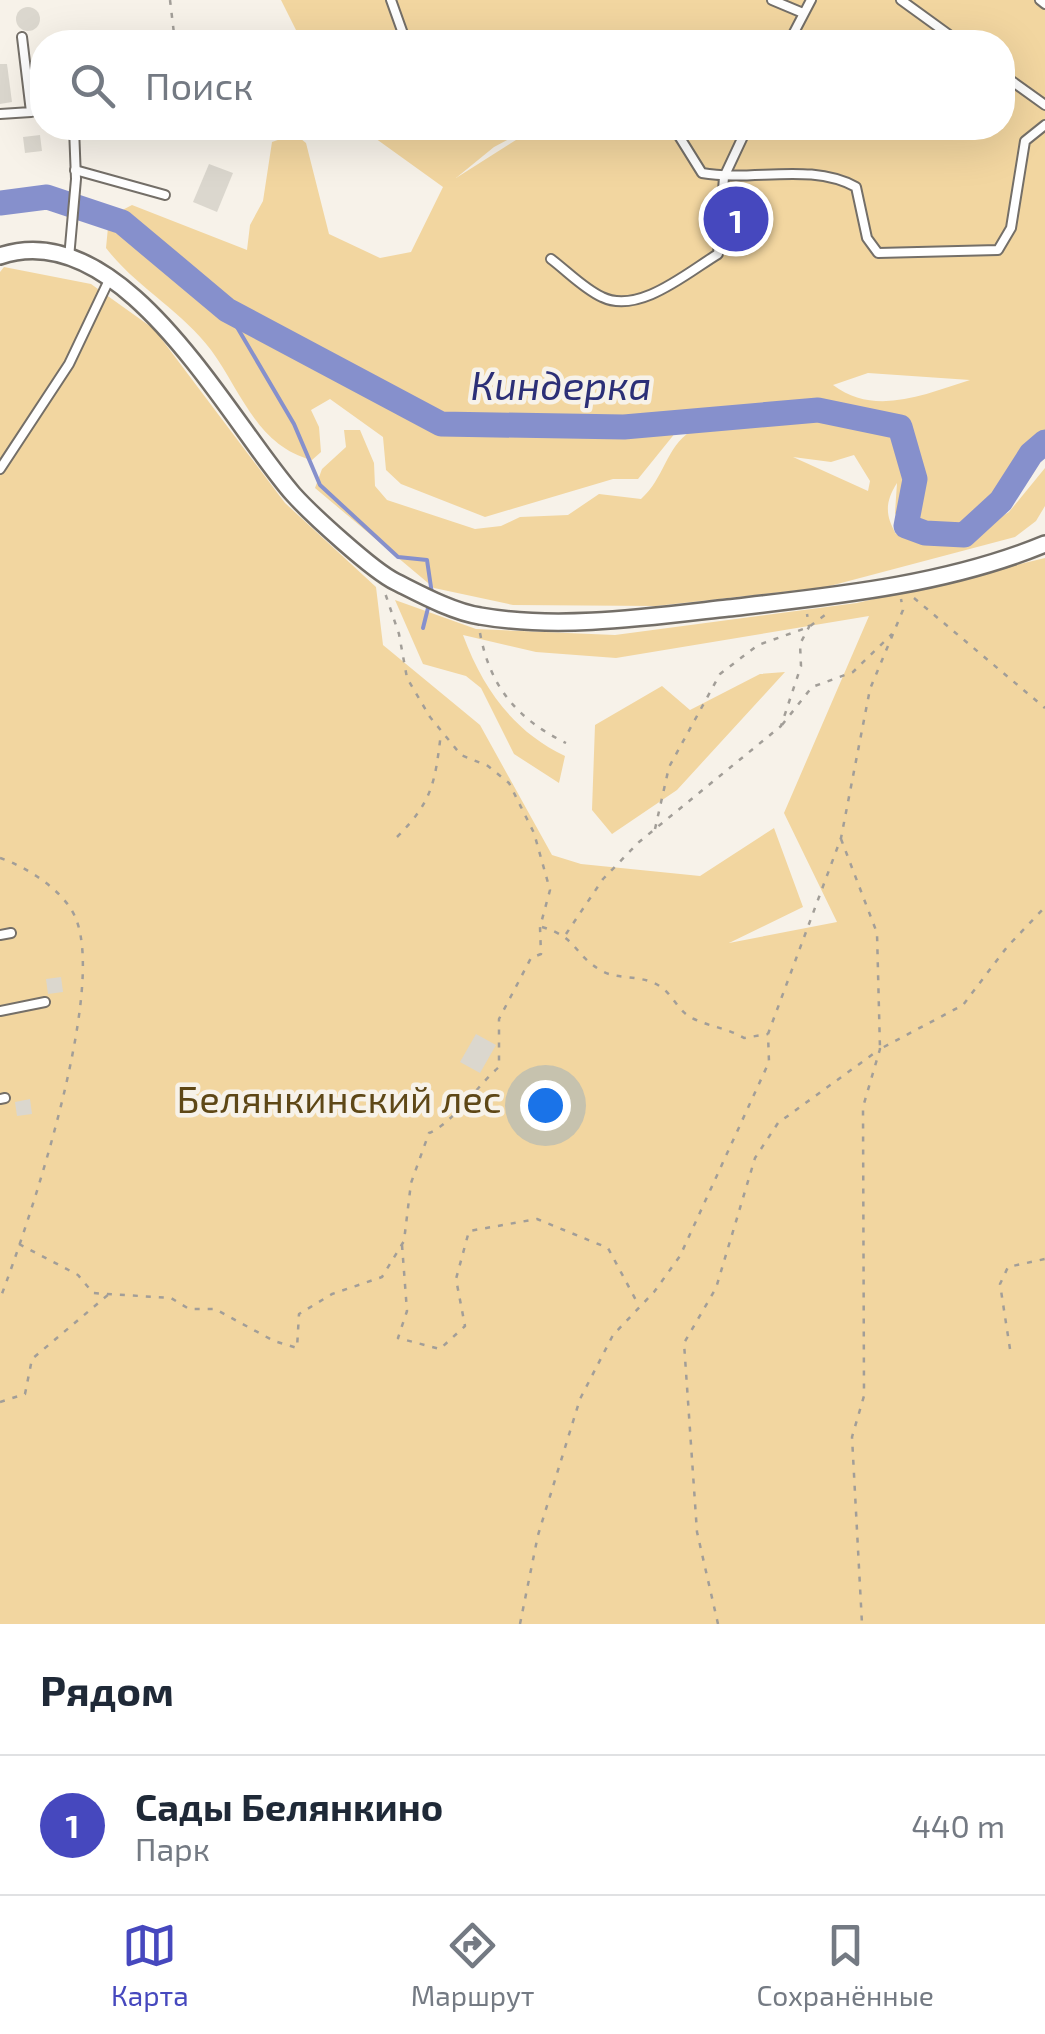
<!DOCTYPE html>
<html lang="ru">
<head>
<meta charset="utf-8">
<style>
  body { margin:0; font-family:"Exo 2",sans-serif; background:#f2f2f3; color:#1f2937 }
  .you { position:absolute; left:545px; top:1105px; width:35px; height:35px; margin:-25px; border:8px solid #fff; border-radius:50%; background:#1a73e8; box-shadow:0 0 0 15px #1a73e833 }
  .badge { display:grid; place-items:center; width:65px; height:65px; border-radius:50%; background:#4648be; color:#fff; font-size:32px; font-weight:700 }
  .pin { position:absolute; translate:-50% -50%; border:5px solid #fff; box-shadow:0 2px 10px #0006 }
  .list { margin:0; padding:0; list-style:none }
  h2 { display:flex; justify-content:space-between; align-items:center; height:130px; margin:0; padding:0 40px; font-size:42px }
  h2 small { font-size:32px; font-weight:400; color:#747a83 }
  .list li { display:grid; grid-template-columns:65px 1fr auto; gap:30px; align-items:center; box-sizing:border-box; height:140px; padding:0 40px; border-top:2px solid #e0e1e3 }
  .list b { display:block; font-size:38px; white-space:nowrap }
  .list p { margin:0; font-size:32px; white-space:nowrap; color:#747a83 }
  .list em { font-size:32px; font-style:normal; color:#747a83 }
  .icon { flex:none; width:55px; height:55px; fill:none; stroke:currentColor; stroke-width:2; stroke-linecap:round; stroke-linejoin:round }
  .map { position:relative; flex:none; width:1045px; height:1624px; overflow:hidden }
  .search { position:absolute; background:#fff; box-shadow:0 10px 40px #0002; left:30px; right:30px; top:30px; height:110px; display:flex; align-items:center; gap:25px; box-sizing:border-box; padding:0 35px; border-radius:40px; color:#747a83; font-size:38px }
  .sheet { height:270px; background:#fff }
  nav { display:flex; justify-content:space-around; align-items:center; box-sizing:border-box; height:140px; border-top:2px solid #e0e1e3; background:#fff; font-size:28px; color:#747a83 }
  nav a { display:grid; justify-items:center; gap:5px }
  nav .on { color:#4648be }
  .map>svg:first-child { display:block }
</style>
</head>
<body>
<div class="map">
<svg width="1045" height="1624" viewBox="0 0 1045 1624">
  <rect width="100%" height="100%" fill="#f7f2e9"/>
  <g fill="#f2d6a0" fill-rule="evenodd">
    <path d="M281,0H1045V453L1031,477L998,514L970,536L1009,512L1045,468V506L1036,521L1015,537L826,587L656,606L513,605L434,588L315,488L322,469L346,447L344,430H360L374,463L375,486L387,500L475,529L501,526L520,517L568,515L599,494L641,499C664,479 666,447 691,431L676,432L638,479H613L485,517L401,484L386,470L383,437L330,399L311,410L319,427L321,452L312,460C257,446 241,391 211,350C182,311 136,287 106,248L109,217L132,205L247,250L250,225L263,201L272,142L295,134L306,143L329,234L380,258L411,252L443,187L361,128H530L494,147L456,178L535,128H1002V42H302ZM868,373L970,380C925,394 875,417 833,385ZM854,455L870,481L868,491L793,457L831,462ZM897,483L895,513L902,529L962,541L896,534C885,515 885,502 897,483Z"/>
    <path d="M4,267L91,284L154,329L285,503L376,587L383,645L480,725L552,855L581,864L700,876L774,828L803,907L729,943L837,922L784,813L869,616L616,658L536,652L463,635C483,689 513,731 565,756L559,783L514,754L481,688L466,676L423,664L395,600L476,629L615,635L857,603L1045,558V1624H0V272Z"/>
    <path d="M785,672L677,790L612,834L592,810L595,725L662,686L690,710L760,674Z"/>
  </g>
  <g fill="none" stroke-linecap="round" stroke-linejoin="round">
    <g stroke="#8690cc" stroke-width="4">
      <path d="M227,310L294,424L320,485L398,557L427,560L432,594"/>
      <path d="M423,628L429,604"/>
    </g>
    <path stroke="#8690cc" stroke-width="25" d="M0,203L47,197L122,222L227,310L441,424L624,427L818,410L900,427L915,479L906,526L925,533L964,535L1001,501L1031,454L1045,442"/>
  </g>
  <g fill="#dbd7ce">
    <circle cx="28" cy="19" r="12"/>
    <path d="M0,64H7L12,102L0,104Z"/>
    <path d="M40,135L42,151L25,153L23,137Z"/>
    <path d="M209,164L233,173L217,212L193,202Z"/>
    <path d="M61,977L63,992L48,994L46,979Z"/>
    <path d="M476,1034L496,1045L480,1073L460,1062Z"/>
    <path d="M30,1099L32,1114L17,1116L15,1102Z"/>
  </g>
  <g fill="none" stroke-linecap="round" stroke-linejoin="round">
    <defs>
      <g id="service">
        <path d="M391,0L406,42"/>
        <path d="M772,0L803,13"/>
        <path d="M901,0L959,42"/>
        <path d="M1040,0L1045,4"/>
        <path d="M789,42L811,0"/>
        <path d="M1002,74L1045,105"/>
        <path d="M0,114L31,112L22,37"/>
        <path d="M674,128L702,173C753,182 810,162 856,187L867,238L878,253L998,250L1011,228L1025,141L1045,125"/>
        <path d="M75,170L165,195"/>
        <path d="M69,258L76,179L74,128"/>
        <path d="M551,259C567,271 584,289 602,297C639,315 688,272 718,254L724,177L747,128"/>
        <path d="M0,469L69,364L109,280"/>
        <path d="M0,935L11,933"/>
        <path d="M0,1011L45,1002"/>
        <path d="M0,1099L5,1098"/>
      </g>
      <path id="minor" d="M0,256C123,214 228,420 293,494C311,514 373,571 396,582C420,594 453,612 480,616C559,630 649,617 728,608C833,596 946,585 1045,544"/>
    </defs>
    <use href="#service" stroke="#746f68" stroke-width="12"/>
    <use href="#minor" stroke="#746f68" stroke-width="20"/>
    <g stroke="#a29e98" stroke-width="2.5" stroke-dasharray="5 8" stroke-linecap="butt">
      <path d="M170,0L175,42"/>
      <path d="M914,598L1045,708"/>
      <path d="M480,633C490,687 517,719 566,743"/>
      <path d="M782,725L812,687L853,672L892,634"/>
      <path d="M655,829L669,767L720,674L758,645L809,627L829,612"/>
      <path d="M397,837C433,801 435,782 441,733"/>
      <path d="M841,839L877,933L880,1049L963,1005L1007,947L1045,907"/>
      <path d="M0,858C27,867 65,891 76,919C106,994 30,1220 0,1299"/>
      <path d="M542,927C579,938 573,955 602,971C617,980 643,974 661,987C673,995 679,1013 694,1019C711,1027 727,1028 744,1038L768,1034"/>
      <path d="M566,934L603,879L639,842L781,726L801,666L800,644L809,627L807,614"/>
      <path d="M19,1244L78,1275L93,1293L171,1298L189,1309H215L274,1341L297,1348L299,1314L332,1294L382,1277L404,1241L411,1183L429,1133C452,1124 476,1087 499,1067V1019L531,958L541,954L540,927L550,890L534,833L509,783L488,766L461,755L430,717L407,678L399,634L384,590"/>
      <path d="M402,1245L407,1311L398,1338L440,1349L465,1326L456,1279L469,1231L537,1219L608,1248L638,1304"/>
      <path d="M1010,1349L1000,1284L1008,1267L1045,1259"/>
      <path d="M0,1402L25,1394L32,1359L109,1294"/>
      <path d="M520,1624L538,1535L580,1399L613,1335L654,1292L680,1256L769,1062L768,1034L841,838L870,689L903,610L901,599"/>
      <path d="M718,1624L697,1532L684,1343L716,1288L755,1158L778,1123L880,1049L863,1107L864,1396L852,1437L862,1624"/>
    </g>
    <use href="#service" stroke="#fff" stroke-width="8"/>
    <use href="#minor" stroke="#fff" stroke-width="15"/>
  </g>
  <g text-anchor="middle" stroke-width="9" stroke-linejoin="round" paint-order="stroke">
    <g font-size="38" fill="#5e4716" stroke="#f7f2e9">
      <text x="339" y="1113">Белянкинский лес</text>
    </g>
    <g font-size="40" font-style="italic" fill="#2c2f77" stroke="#f7f2e9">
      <text x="561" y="400">Киндерка</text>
    </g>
  </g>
</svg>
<div class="you"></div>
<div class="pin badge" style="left:736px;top:219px">1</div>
<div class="search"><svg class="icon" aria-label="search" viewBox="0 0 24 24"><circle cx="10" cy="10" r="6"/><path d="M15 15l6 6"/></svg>Поиск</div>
</div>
<section class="sheet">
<h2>Рядом<small></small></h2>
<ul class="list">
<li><span class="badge">1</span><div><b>Сады Белянкино</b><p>Парк</p></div><em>440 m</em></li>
</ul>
</section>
<nav>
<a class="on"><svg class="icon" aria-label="map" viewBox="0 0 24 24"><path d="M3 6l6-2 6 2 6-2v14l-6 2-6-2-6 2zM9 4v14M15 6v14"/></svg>Карта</a>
<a><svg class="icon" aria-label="directions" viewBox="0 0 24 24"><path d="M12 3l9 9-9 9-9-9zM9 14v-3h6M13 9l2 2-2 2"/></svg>Маршрут</a>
<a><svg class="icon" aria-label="saved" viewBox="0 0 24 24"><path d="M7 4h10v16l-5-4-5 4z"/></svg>Сохранённые</a>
</nav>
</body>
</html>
